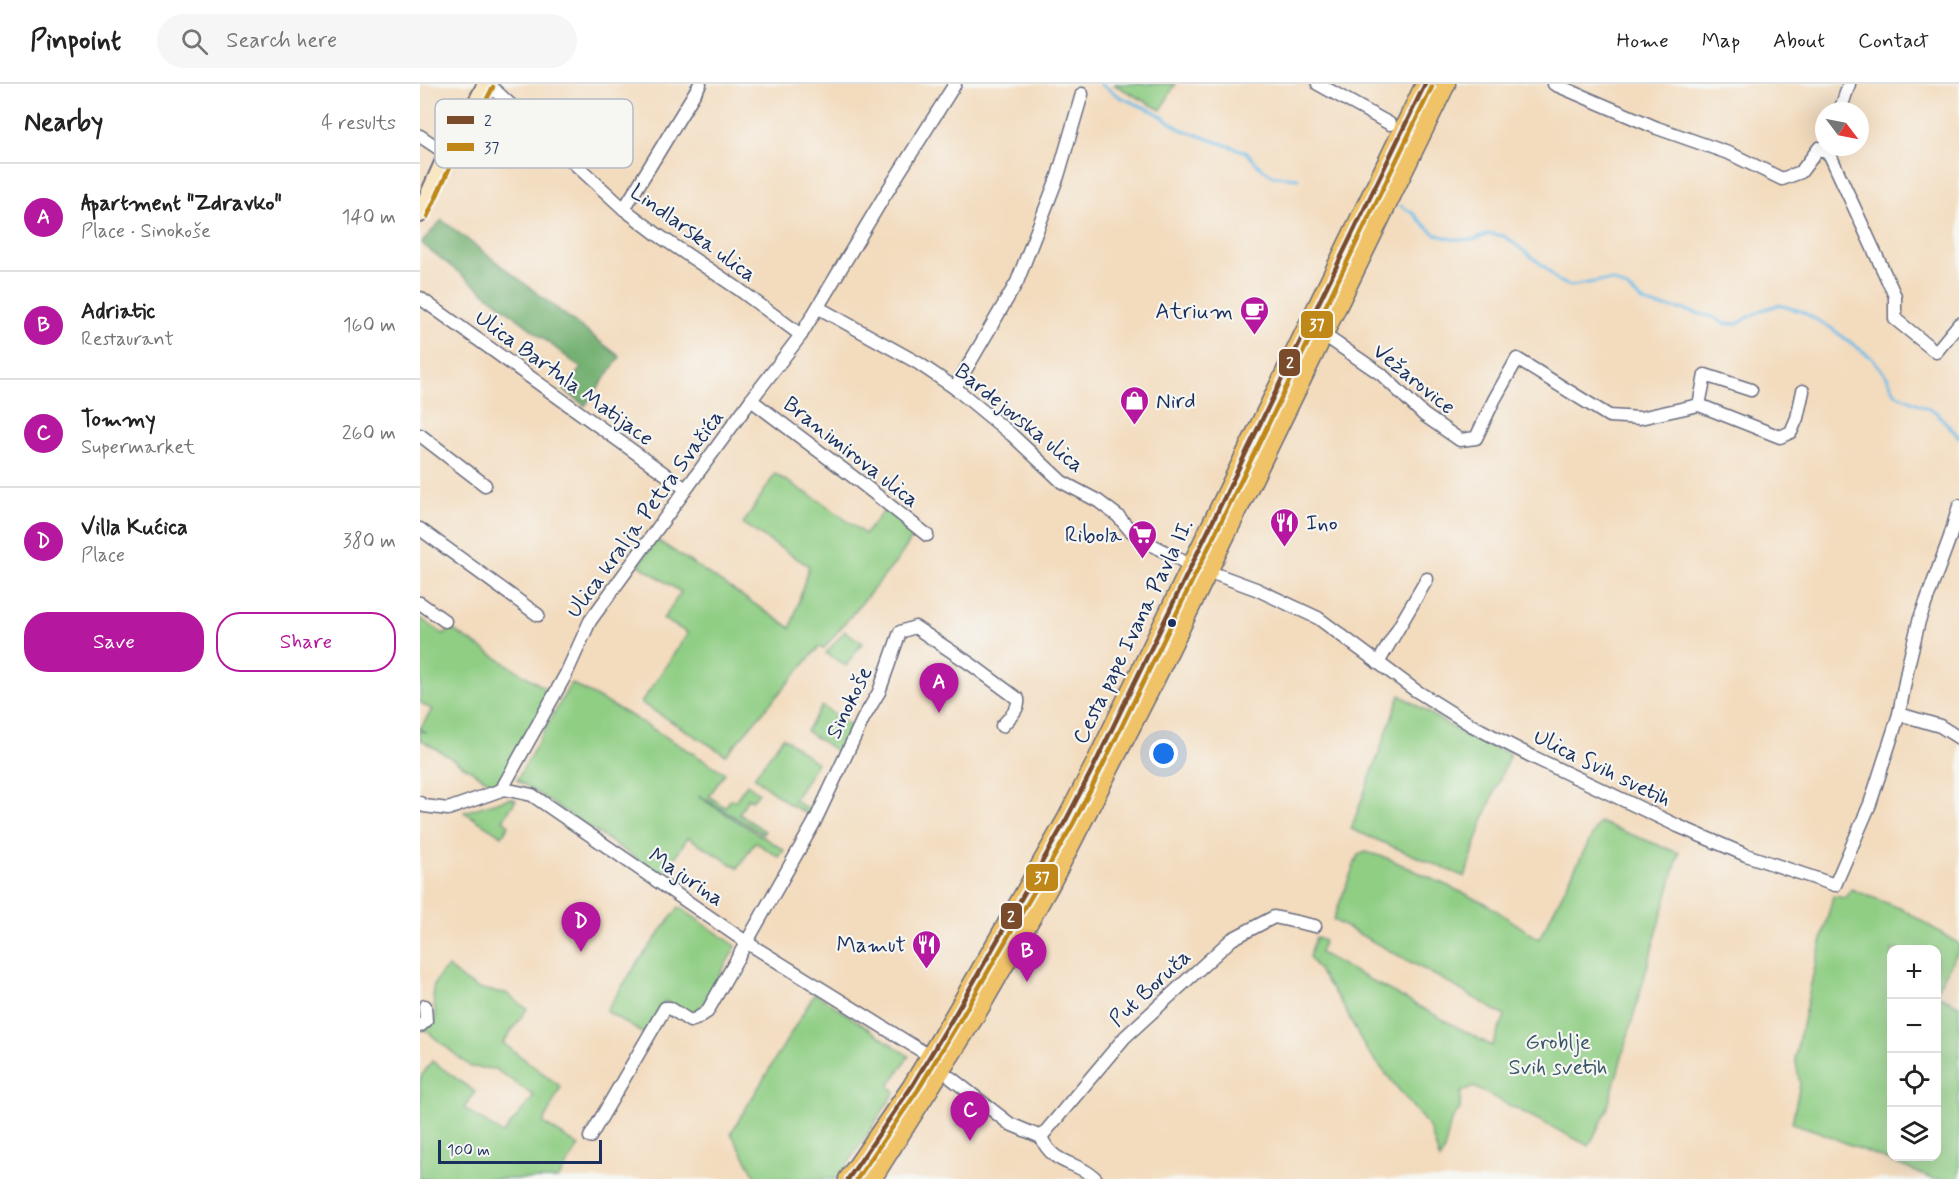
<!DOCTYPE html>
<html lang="en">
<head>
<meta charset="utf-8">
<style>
  body { margin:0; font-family:Mynerve,sans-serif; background:#f6f6f6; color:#222 }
  .controls { position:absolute; right:18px; bottom:18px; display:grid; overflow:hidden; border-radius:12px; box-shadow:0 6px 24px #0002 }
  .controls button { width:54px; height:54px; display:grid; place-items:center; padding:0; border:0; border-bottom:2px solid #e0e0e0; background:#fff; color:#222; font:30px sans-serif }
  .compass { position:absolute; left:1395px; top:18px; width:54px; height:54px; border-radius:50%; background:#fff; box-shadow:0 6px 24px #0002; rotate:122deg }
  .scale { position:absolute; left:18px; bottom:15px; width:164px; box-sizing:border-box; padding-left:6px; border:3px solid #1b2f5e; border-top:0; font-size:16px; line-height:21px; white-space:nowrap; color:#1b2f5e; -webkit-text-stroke:4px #f6f6f2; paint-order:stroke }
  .you { position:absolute; left:744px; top:670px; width:21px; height:21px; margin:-15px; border:4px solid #fff; border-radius:50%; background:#1a73e8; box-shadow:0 0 0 9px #1a73e833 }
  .badge { display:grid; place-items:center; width:39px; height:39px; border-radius:50%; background:#b5179e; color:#fff; font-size:20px; font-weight:700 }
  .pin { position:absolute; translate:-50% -50px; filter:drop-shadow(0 2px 3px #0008) }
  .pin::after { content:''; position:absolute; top:32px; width:21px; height:18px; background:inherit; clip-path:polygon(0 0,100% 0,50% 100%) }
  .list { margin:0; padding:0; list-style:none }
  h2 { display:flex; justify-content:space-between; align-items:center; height:78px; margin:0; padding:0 24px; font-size:26px }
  h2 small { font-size:20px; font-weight:400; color:#767676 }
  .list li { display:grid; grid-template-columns:39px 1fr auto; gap:18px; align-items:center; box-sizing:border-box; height:108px; padding:0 24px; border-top:2px solid #e0e0e0 }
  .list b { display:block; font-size:22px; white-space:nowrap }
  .list p { margin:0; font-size:20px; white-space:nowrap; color:#767676 }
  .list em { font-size:20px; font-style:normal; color:#767676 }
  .actions { display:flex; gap:12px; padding:18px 24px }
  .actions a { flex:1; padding:14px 0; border:2px solid #b5179e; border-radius:24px; text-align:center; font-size:21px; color:#b5179e }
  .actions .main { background:#b5179e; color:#fff }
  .icon { flex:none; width:33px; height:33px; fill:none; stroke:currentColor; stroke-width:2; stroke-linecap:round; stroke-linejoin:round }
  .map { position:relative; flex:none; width:1539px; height:1095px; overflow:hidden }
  header { display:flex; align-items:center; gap:36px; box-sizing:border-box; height:84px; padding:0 30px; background:#fff; border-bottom:2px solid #e0e0e0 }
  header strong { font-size:28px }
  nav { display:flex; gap:33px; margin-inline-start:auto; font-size:21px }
  .search { width:420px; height:54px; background:#f6f6f6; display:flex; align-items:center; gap:15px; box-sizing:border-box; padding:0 21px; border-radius:33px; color:#767676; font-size:22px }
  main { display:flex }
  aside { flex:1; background:#fff }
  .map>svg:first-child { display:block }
</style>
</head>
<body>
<header>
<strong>Pinpoint</strong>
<div class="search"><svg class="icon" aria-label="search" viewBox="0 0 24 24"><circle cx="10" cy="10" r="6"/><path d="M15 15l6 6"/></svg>Search here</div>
<nav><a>Home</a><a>Map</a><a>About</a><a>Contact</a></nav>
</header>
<main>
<aside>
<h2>Nearby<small>4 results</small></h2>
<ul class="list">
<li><span class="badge">A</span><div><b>Apartment &quot;Zdravko&quot;</b><p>Place · Sinokoše</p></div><em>140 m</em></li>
<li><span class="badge">B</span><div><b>Adriatic</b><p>Restaurant</p></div><em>160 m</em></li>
<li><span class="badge">C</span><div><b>Tommy</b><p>Supermarket</p></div><em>260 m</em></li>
<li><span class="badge">D</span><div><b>Villa Kućica</b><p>Place</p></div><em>380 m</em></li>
</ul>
<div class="actions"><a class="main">Save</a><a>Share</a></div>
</aside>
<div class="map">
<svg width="1539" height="1095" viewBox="0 0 1539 1095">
  <rect width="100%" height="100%" fill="#f6f6f2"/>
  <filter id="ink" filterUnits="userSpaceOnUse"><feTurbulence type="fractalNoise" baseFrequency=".0167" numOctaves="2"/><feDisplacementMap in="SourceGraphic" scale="12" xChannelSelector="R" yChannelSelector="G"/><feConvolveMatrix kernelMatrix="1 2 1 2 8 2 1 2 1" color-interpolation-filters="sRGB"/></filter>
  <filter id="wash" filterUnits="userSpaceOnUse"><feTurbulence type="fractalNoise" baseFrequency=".008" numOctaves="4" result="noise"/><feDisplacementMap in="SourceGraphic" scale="24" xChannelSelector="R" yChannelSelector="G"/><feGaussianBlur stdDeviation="1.35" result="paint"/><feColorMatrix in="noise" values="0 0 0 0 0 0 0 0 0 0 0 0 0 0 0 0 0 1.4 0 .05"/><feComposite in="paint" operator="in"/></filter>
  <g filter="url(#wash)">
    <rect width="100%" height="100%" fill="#f3dbbd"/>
    <g fill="#90ce84" stroke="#567e71" stroke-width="1.5">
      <path d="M693,0H755L741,26Z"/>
      <path d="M355,390L403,419L445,450L466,424L497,447L476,478L403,565L399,563L306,671L221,619L268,549L243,535L261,508L219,481L237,456L371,544L389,482L323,440Z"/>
      <path d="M0,534L25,551L30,544L131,608L85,691L73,700L0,655V646L7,649L0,644L12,626L0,618Z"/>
      <path d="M425,547L442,559L426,582L406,569Z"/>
      <path d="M151,599L213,633L305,689L289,712L305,723L311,715L315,717L327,700L339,709L332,716L328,714L319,730L345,747L343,750L280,712L279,713L364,766L359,773L335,758L318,784L268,753L243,792L97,696Z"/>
      <path d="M980,611L1046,652L1090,670L1064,734L1045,793L931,745Z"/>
      <path d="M402,622L432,643L419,669L386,647Z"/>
      <path d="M363,653L397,679L374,716L395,730L393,733L369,720L334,693Z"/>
      <path d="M90,714L96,716L83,736L89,741L82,752L44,728Z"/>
      <path d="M1179,738L1259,769L1187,1026L1169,1062L1054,1003L1041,1008L1040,1025C1025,1040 1030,1057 1020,1076L1009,1043L946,965L922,920L889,873L896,853L904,857L900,869L1072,962L1085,932L1029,899L913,836L938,771L946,768L967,774L1065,819L1119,855Z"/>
      <path d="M1431,805L1482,825L1539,860V865L1517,905L1516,866H1472V1072H1516L1517,911L1539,921V1095H1513L1394,1046L1372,1039L1380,1000L1375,973L1393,891L1413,812L1426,814Z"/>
      <path d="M259,823L316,862L282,922L271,930L245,917L224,950L186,927L218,878Z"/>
      <path d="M28,883L43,896L59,905L86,909L107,925L83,959L141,1003L123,1039L159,1062L138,1095H0V994L12,977L55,1008L44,1024L83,1050L114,1012L75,985L51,983L5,946L16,933C13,908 7,902 28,883Z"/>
      <path d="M395,909L489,972L469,1002L475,1008L418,1095H337L311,1049Z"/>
    </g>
    <path fill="#74b172" stroke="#487068" stroke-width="1.5" d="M22,136L200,273L165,322L144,306L161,284L1,159Z"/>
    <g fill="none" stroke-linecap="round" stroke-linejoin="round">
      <g stroke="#6dbbe7" stroke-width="3">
        <path d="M681,0L700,13L735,28L760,45L826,68L839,82L853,92L878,94"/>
        <path d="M981,122L994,130L1002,139L1017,151L1032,155L1053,156L1069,150L1084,152L1125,183L1138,197L1151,202L1180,197H1193L1207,204L1224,218L1237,222L1260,225L1293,233L1305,240H1317L1342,226L1358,221L1381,227L1411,244L1453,275L1467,293L1476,310L1516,328L1539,353"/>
      </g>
    </g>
  </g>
  <g filter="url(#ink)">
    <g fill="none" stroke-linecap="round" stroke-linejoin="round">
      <defs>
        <g id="street">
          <path d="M68,0L204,125L238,151L317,204L381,251"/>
          <path d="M898,0L970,40"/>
          <path d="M1134,0L1237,44L1311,70L1362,95L1381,88L1399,64L1410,71L1475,212V235L1516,268L1539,240"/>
          <path d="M1420,27L1429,0"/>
          <path d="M0,52L27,70"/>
          <path d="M204,125L280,0"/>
          <path d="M0,214L266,405"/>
          <path d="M399,224L498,279L535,304L592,351L642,398L678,417L698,432L710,446L723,456L770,481"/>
          <path d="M904,251L961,290L1004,331L1040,356L1056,354L1074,316L1097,275L1189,332L1220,334L1279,321L1285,291L1331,306"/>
          <path d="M535,304L597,198L638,92L662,10"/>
          <path d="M331,316L440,398L507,451"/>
          <path d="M1279,321L1360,353L1371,348L1377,334L1383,307"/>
          <path d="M0,351L65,401"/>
          <path d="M0,445L118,531"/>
          <path d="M787,487L836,505L898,534L995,606L1051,641L1113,673L1258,742L1326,771L1415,801L1450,720L1479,630L1488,582L1499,537L1530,453L1539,422"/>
          <path d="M0,519L25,537"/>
          <path d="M958,579L1007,495"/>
          <path d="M1479,630L1520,642L1539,654"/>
          <path d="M84,705V701L146,590L170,537L331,316L381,251L463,114L535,0"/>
          <path d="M0,719L4,722L28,725L84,705L112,711L326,858L500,966"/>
          <path d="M0,942L6,937L5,922"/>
          <path d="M531,994L590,1040L621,1053C634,1083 657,1076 676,1095"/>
          <path d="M170,1053L245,924H250L270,937L276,935L287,928L394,739L443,635L459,608L480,548L495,543L552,581L598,615C600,625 588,635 582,642"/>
          <path d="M621,1053L705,953L812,855L854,833L895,842"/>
        </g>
        <path id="secondary" d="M0,130L27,70L44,43L66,0"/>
        <g id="primary">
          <path d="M428,1095L492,1002L537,927L646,736L674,682L1005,0"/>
          <path d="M452,1095L554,934L630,801L735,596L1026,0"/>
        </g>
      </defs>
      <use href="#street" stroke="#676b7f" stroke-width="15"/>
      <use href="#secondary" stroke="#676b7f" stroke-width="20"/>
      <use href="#primary" stroke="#676b7f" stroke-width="21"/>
      <use href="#street" stroke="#fff" stroke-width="12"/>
      <use href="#secondary" stroke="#f9e7c3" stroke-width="16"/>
      <use href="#primary" stroke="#f0c369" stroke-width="18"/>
      <defs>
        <path id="bus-1" d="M428,1095L492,1002L537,927L646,736L674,682L1005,0"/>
        <g id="bus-2">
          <path d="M7,133L34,74L51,46L73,3"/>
          <path d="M437,1095L498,1006L543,931L653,740L681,685L1012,3"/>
        </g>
      </defs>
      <use href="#bus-1" stroke="#f6f6f2" stroke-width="9"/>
      <use href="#bus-2" stroke="#f6f6f2" stroke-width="9"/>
      <use href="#bus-1" stroke="#7a4b2a" stroke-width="4.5"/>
      <use href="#bus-2" stroke="#c08818" stroke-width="4.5"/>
    </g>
  </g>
  <defs>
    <symbol id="cafe-pin" viewBox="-11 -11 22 30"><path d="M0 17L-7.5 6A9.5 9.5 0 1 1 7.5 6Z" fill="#b5179e" stroke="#f6f6f2"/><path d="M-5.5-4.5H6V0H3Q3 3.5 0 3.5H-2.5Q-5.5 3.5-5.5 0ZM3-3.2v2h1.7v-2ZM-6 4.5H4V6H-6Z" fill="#fff"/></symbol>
    <symbol id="shop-pin" viewBox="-11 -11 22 30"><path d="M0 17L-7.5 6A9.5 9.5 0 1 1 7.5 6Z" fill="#b5179e" stroke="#f6f6f2"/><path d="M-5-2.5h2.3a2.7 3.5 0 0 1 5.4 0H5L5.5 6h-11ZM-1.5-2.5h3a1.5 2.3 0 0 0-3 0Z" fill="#fff"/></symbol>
    <symbol id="restaurant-pin" viewBox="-11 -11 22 30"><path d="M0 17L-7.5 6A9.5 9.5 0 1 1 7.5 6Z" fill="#b5179e" stroke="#f6f6f2"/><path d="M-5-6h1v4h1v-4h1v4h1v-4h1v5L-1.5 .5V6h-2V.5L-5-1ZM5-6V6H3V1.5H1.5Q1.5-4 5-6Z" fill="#fff"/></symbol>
    <symbol id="supermarket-pin" viewBox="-11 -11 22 30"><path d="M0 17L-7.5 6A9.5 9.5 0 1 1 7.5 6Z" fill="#b5179e" stroke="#f6f6f2"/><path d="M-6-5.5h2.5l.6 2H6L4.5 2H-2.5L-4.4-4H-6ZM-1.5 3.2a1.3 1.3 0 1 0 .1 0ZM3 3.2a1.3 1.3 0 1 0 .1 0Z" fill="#fff"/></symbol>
  </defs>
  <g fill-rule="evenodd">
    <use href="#cafe-pin" x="818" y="210" width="33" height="45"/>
    <use href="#shop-pin" x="698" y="300" width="33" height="45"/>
    <use href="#restaurant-pin" x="848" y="422" width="33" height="45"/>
    <use href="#supermarket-pin" x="706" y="434" width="33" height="45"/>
    <use href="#restaurant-pin" x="490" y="844" width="33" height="45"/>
  </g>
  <circle fill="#1b2f5e" stroke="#f6f6f2" stroke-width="2" cx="752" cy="539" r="5"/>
  <g text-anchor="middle" stroke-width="4.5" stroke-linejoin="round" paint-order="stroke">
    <g font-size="22" fill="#1b2f5e" stroke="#f6f6f2">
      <text transform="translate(274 148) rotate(36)" y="8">Lindlarska ulica</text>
      <text transform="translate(145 293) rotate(36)" y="8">Ulica Bartula Matijace</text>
      <text transform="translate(995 294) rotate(39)" y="8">Vežarovice</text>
      <text transform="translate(600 333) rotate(39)" y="8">Bardejovska ulica</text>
      <text transform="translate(432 367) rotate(38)" y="8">Branimirova ulica</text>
      <text transform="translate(224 429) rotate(-54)" y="8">Ulica kralja Petra Svačića</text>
      <text transform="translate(712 547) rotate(-64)" y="8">Cesta pape Ivana Pavla II.</text>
      <text transform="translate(428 618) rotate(-64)" y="8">Sinokoše</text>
      <text transform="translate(1183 683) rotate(26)" y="8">Ulica Svih svetih</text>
      <text transform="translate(267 792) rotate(34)" y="8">Majurina</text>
      <text transform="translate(729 903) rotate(-43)" y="8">Put Boruča</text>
    </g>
    <g font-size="22" fill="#1b2f5e" stroke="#f6f6f2" text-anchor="end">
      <text x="813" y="234">Atrium</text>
      <text x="736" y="324" text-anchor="start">Nird</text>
      <text x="886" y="446" text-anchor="start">Ino</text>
      <text x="702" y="458">Ribola</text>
      <text x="486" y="868">Mamut</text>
    </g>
    <g font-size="22" fill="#385768" stroke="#f6f6f2">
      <text x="1138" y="965">Groblje<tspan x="1138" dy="25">Svih svetih</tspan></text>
    </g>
  </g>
  <rect x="15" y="15" width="198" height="69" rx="9" fill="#f6f6f2" stroke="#b4bac6" stroke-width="1.5"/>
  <rect x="27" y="32" width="27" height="8" fill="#7a4b2a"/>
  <rect x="27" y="59" width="27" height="8" fill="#c08818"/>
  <g font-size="16" fill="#1b2f5e">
    <text x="64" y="42">2</text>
    <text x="64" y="69">37</text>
  </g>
  <g stroke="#f6f6f2" stroke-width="2">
    <rect x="880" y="226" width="34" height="29" rx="6" fill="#c08818"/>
    <rect x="858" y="264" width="23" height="29" rx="6" fill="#7a4b2a"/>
    <rect x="605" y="779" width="34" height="29" rx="6" fill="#c08818"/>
    <rect x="580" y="818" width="23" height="28" rx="6" fill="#7a4b2a"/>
  </g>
  <g font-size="16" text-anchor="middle" font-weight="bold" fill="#fff">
    <text x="897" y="246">37</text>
    <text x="870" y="284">2</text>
    <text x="622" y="799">37</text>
    <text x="591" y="838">2</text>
  </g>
</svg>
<div class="controls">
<button>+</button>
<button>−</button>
<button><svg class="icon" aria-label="locate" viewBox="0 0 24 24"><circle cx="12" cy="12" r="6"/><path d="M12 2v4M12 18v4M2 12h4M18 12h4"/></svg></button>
<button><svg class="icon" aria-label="layers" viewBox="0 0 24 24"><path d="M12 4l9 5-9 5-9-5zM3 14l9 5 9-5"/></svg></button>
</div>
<svg class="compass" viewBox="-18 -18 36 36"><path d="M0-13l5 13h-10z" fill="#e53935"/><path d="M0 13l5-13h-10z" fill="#767676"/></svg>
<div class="scale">100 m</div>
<div class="you"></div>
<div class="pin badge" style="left:519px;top:629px">A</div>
<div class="pin badge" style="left:607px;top:898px">B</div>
<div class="pin badge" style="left:550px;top:1057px">C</div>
<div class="pin badge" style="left:161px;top:868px">D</div>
</div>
</main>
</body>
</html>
